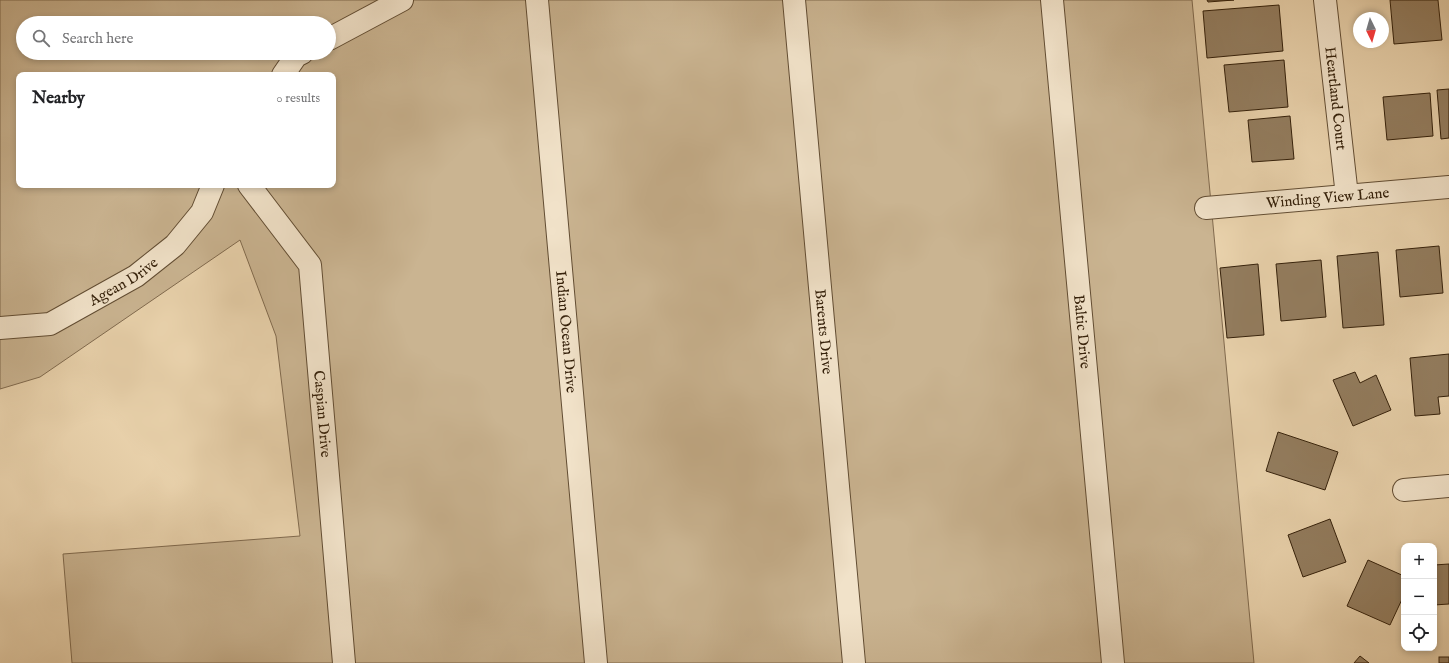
<!DOCTYPE html>
<html lang="en">
<head>
<meta charset="utf-8">
<style>
  body { margin:0; font-family:"IM FELL English",serif; background:#f6f6f6; color:#202124 }
  .controls { position:absolute; right:12px; bottom:12px; display:grid; overflow:hidden; border-radius:8px; box-shadow:0 2px 6px #0003 }
  .controls button { width:36px; height:36px; display:grid; place-items:center; padding:0; border:0; border-bottom:1px solid #e0e0e0; background:#fff; color:#202124; font:20px sans-serif }
  .compass { position:absolute; left:1353px; top:12px; width:36px; height:36px; border-radius:50%; background:#fff; box-shadow:0 2px 6px #0003; rotate:175deg }
  .list { margin:0; padding:0; list-style:none }
  h2 { display:flex; justify-content:space-between; align-items:center; height:52px; margin:0; padding:0 16px; font-size:17px }
  h2 small { font-size:13px; font-weight:400; color:#757577 }
  .icon { flex:none; width:22px; height:22px; fill:none; stroke:currentColor; stroke-width:2; stroke-linecap:round; stroke-linejoin:round }
  .map { position:relative; flex:none; width:1449px; height:663px; overflow:hidden }
  .search { position:absolute; background:#fff; box-shadow:0 2px 6px #0003; left:16px; top:16px; width:320px; height:44px; display:flex; align-items:center; gap:10px; box-sizing:border-box; padding:0 14px; border-radius:22px; color:#757577; font-size:15px }
  .panel { position:absolute; background:#fff; box-shadow:0 2px 6px #0003; left:16px; top:72px; width:320px; height:116px; border-radius:8px }
  .map>svg:first-child { display:block }
</style>
</head>
<body>
<div class="map">
<svg width="1449" height="663" viewBox="0 0 1449 663">
  <rect width="100%" height="100%" fill="#e9d2ac"/>
  <filter id="stains"><feTurbulence type="fractalNoise" baseFrequency=".005" numOctaves="4"/><feColorMatrix values="0 0 0 0 .2 0 0 0 0 .09 0 0 0 0 .02 0 0 0 .5 -.17"/></filter>
  <radialGradient id="worn" r=".72"><stop offset=".6" stop-color="#630" stop-opacity="0"/><stop offset="1" stop-color="#630" stop-opacity=".3"/></radialGradient>
  <path fill="#cab491" stroke="#806a4e" fill-rule="evenodd" d="M0,0H1192L1254,663H72L63,554L300,536L276,336L240,240L40,377L0,389ZM23,23H329V53H23ZM19,75H333V185H19Z"/>
  <g fill="#937d5f" stroke="#35210b">
    <path d="M1207,0H1234L1208,2Z"/>
    <path d="M1390,0H1438L1442,40L1394,44Z"/>
    <path d="M1279,5L1283,51L1207,58L1203,11Z"/>
    <path d="M1284,60L1288,107L1229,112L1224,65Z"/>
    <path d="M1449,89V138L1441,139L1437,90Z"/>
    <path d="M1430,93L1433,136L1387,140L1383,97Z"/>
    <path d="M1290,116L1294,159L1252,162L1248,120Z"/>
    <path d="M1439,246L1443,293L1400,297L1396,250Z"/>
    <path d="M1378,252L1384,325L1343,328L1337,256Z"/>
    <path d="M1321,260L1326,317L1281,321L1276,264Z"/>
    <path d="M1258,264L1264,335L1227,338L1220,268Z"/>
    <path d="M1449,354V396L1438,397L1440,414L1415,416L1410,358Z"/>
    <path d="M1355,372L1360,383L1376,375L1391,410L1353,426L1333,380Z"/>
    <path d="M1278,432L1338,452L1325,490L1266,471Z"/>
    <path d="M1330,519L1346,562L1303,577L1288,535Z"/>
    <path d="M1368,560L1404,576V595L1390,625L1347,606Z"/>
    <path d="M1449,564V604L1434,605V565Z"/>
    <path d="M1360,656L1369,663H1354Z"/>
    <rect x="1439" y="657" width="10" height="6"/>
  </g>
  <g fill="none" stroke-linecap="round" stroke-linejoin="round">
    <defs>
      <g id="minor">
        <path id="s1" d="M537,0L596,663"/>
        <path id="s2" d="M794,0L854,663"/>
        <path id="s3" d="M1052,0L1113,663"/>
        <path id="s4" d="M1325,0L1347,196"/>
        <path d="M329,39L402,0"/>
        <path d="M283,75L296,56L302,53"/>
        <path id="s5" d="M249,185L310,265L344,663"/>
        <path id="s6" d="M1206,208L1449,187"/>
        <path id="s7" d="M0,328L50,324L136,276L175,245L202,212L213,185"/>
        <path d="M1404,490L1449,486"/>
      </g>
    </defs>
    <use href="#minor" stroke="#624d33" stroke-width="24"/>
    <use href="#minor" stroke="#f1e2c9" stroke-width="22"/>
  </g>
  <g text-anchor="middle" stroke-width="3.5" stroke-linejoin="round" paint-order="stroke">
    <g font-size="15" fill="#35210b" stroke="#f1e2c9">
      <text dy="5" stroke="none"><textPath href="#s4" startOffset="99">Heartland Court</textPath></text>
      <text dy="5" stroke="none"><textPath href="#s6" startOffset="122">Winding View Lane</textPath></text>
      <text dy="5" stroke="none"><textPath href="#s7" startOffset="135">Agean Drive</textPath></text>
      <text dy="5" stroke="none"><textPath href="#s1" startOffset="333">Indian Ocean Drive</textPath></text>
      <text dy="5" stroke="none"><textPath href="#s2" startOffset="333">Barents Drive</textPath></text>
      <text dy="5" stroke="none"><textPath href="#s3" startOffset="333">Baltic Drive</textPath></text>
      <text dy="5" stroke="none"><textPath href="#s5" startOffset="250">Caspian Drive</textPath></text>
    </g>
  </g>
  <rect width="100%" height="100%" filter="url(#stains)"/>
  <rect width="100%" height="100%" fill="url(#worn)"/>
</svg>
<div class="controls">
<button>+</button>
<button>−</button>
<button><svg class="icon" aria-label="locate" viewBox="0 0 24 24"><circle cx="12" cy="12" r="6"/><path d="M12 2v4M12 18v4M2 12h4M18 12h4"/></svg></button>
</div>
<svg class="compass" viewBox="-18 -18 36 36"><path d="M0-13l5 13h-10z" fill="#e53935"/><path d="M0 13l5-13h-10z" fill="#757577"/></svg>
<div class="search"><svg class="icon" aria-label="search" viewBox="0 0 24 24"><circle cx="10" cy="10" r="6"/><path d="M15 15l6 6"/></svg>Search here</div>
<section class="panel">
<h2>Nearby<small>0 results</small></h2>
<ul class="list">
</ul>
</section>
</div>
</body>
</html>
